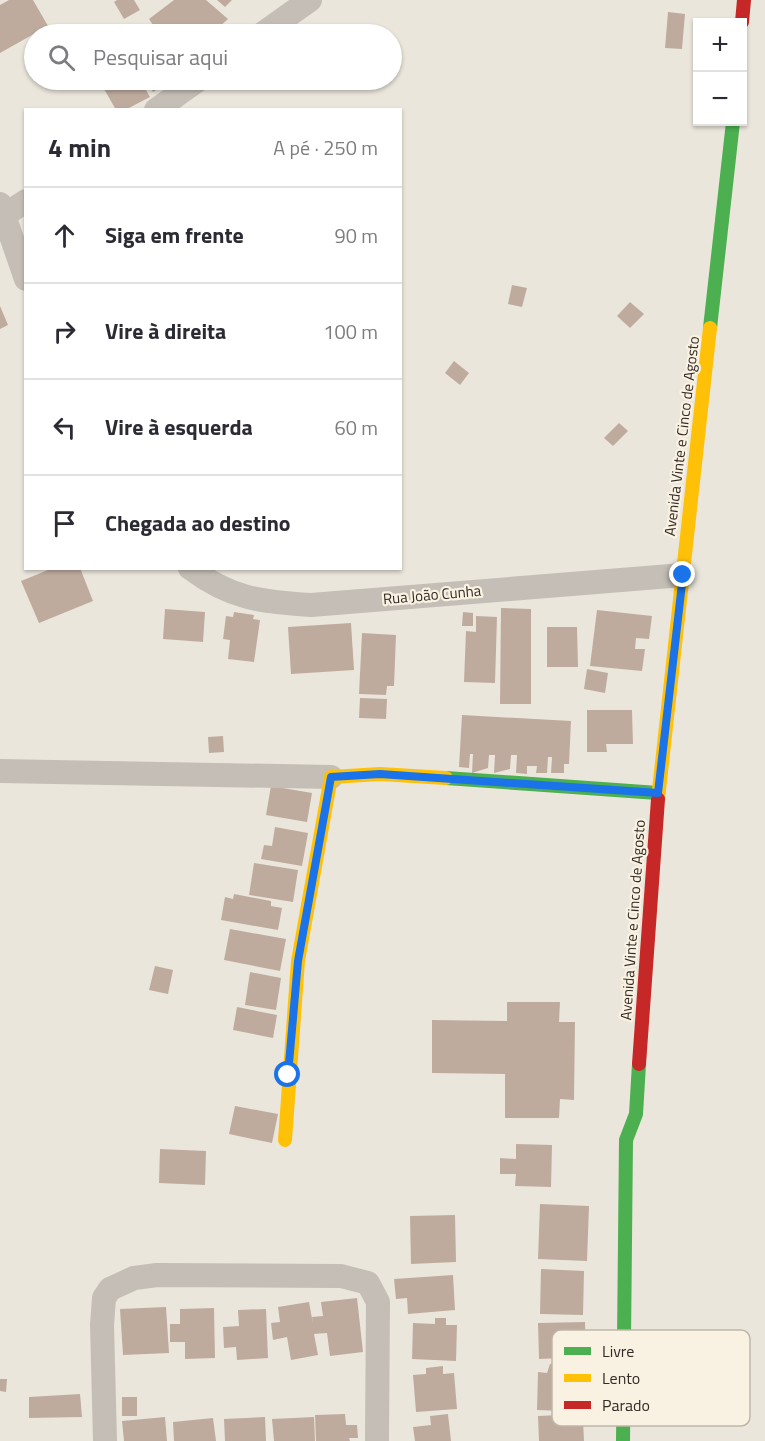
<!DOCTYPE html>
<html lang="pt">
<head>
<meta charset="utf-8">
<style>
  body { margin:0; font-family:"Titillium Web",sans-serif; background:#f2f2f3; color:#2b2b33 }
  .controls { position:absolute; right:18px; top:18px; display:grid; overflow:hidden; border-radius:0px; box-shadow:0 2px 4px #0004 }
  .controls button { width:54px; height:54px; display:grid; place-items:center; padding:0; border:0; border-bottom:2px solid #e1e1e2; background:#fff; color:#2b2b33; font:30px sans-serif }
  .stop { position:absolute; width:18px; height:18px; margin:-14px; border:4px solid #1a73e8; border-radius:50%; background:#fff }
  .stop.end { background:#1a73e8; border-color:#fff; box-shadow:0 2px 6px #0008 }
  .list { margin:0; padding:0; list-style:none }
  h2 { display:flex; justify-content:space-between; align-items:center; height:78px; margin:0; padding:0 24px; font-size:26px }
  h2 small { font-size:20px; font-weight:400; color:#7c7c81 }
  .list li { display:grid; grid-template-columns:39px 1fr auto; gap:18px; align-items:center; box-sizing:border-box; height:96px; padding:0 24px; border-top:2px solid #e1e1e2 }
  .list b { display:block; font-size:22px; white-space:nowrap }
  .list em { font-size:20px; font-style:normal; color:#7c7c81 }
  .icon { flex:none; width:33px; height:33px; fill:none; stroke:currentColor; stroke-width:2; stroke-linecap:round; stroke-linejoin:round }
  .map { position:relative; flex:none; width:765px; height:1441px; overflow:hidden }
  .search { position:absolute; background:#fff; box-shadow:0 2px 4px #0004; left:24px; top:24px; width:378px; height:66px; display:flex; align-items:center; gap:15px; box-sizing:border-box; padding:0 21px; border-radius:33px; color:#7c7c81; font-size:22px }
  .panel { position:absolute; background:#fff; box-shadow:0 2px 4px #0004; left:24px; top:108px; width:378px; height:462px; border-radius:0px }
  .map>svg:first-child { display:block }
</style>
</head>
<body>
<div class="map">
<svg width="765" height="1441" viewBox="0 0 765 1441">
  <rect width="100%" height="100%" fill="#ebe6dc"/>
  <g fill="#bfab9e">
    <path d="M9,0H33L48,26L0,53V5Z"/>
    <path d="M117,0H134L140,10L124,19L114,2Z"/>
    <path d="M174,0H206L228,19L211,34H159L149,19Z"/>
    <path d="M217,0H232L225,7Z"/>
    <path d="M668,12L685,14L682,49L665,48Z"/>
    <path d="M150,25L155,34H133Z"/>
    <path d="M106,28L109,34H94Z"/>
    <path d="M99,80H140L150,97L125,110H116Z"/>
    <path d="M146,80H173L153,92Z"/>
    <path d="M512,285L527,288L522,307L508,304Z"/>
    <path d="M630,302L644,314L630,328L617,316Z"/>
    <path d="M0,306L8,325L0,329Z"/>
    <path d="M454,361L469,373L460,385L445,373Z"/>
    <path d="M619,423L628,431L613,446L604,438Z"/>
    <path d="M53,568H80L93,601L39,623L21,581Z"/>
    <path d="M501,608L531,609V704H500Z"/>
    <path d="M165,609L205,612L203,642L163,639Z"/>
    <path d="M597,610L652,616L649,639L636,638L635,649H645L642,671L590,666Z"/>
    <path d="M234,612L254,615L253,619L260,620L254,662L228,659L230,640L223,639L226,616L233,617Z"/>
    <path d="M463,612L473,613V626H462Z"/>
    <path d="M476,616L497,617L495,683L464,682L466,631L476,632Z"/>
    <path d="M351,623L354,670L291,674L288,627Z"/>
    <path d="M547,627H577L578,667H547Z"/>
    <path d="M362,633L396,635L394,686H387L386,695L359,694Z"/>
    <path d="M587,669L608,673L605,693L584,689Z"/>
    <path d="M360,698L387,699L386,719L359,718Z"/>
    <path d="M587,710H632L633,744H606L607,752H587Z"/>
    <path d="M462,715L571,721L569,764H564V773H551L552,757H548L547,773H536L537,766H527V774L516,773L517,755H511L510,769L494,773L495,755H489L488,768L472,773L473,754H470L469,768L459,767Z"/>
    <path d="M223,736L224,752L209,753L208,737Z"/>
    <path d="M271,786L312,793L307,822L266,815Z"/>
    <path d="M275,827L308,833L302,866L261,859L264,845L272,846Z"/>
    <path d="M254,863L298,870L293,902L249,895Z"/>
    <path d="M234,894L271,901V906L282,908L278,930L221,920L225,897L233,899Z"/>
    <path d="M230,929L286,939L280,971L224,960Z"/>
    <path d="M155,966L173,970L168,994L149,990Z"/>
    <path d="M250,972L281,978L276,1010L245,1005Z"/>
    <path d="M507,1002H560L559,1022H575L574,1100L560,1099L559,1118H505V1074L432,1073V1020L507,1021Z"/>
    <path d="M237,1007L277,1015L273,1038L233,1030Z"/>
    <path d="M235,1106L278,1114L272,1143L229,1134Z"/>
    <path d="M516,1144L552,1145L551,1187L515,1186L516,1174H500V1158L516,1159Z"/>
    <path d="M160,1149L206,1151L205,1185L159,1183Z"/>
    <path d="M540,1204L589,1206L587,1261L538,1259Z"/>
    <path d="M455,1215L456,1262L411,1264L410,1216Z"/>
    <path d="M541,1269L584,1271L583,1315L540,1314Z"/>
    <path d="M453,1275L455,1310L408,1314L407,1298L396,1299L394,1279Z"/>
    <path d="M357,1298L363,1352L330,1356L327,1333L314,1334L318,1355L291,1360L287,1337L273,1340L271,1323L280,1322L278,1307L309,1302L313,1324L312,1317L323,1316L321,1302Z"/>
    <path d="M166,1307L169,1353L123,1355L120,1309Z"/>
    <path d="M214,1308L215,1358L185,1359V1342H170V1324H180V1309Z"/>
    <path d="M266,1309L268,1358L237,1360L236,1347L224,1348L223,1327L239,1326L238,1310Z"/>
    <path d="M435,1318H446V1325H457L456,1361L412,1359L413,1323L435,1324Z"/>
    <path d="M585,1322L586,1357L539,1359L538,1323Z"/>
    <path d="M565,1363L568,1370L589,1371L588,1412L537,1410L538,1372L547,1373L550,1364Z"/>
    <path d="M443,1366V1374L454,1373L457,1409L416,1412L413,1375L426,1374V1368Z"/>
    <path d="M0,1379H7L6,1392L0,1391Z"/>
    <path d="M80,1394L82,1417L29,1418V1397Z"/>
    <rect x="122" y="1397" width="15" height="19"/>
    <path d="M345,1414L346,1425H357L358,1438H349L350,1441H316L315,1415Z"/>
    <path d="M448,1414L451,1441H415L413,1427L431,1425L430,1416Z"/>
    <path d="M559,1415L564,1420H583L584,1441H539L538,1416Z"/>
    <path d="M165,1417L167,1441H124L122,1421Z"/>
    <path d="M265,1417L266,1441H225L224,1419Z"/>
    <path d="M314,1417L315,1441H274L272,1419Z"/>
    <path d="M213,1418L216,1441H174L173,1422Z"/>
  </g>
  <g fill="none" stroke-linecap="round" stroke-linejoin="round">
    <g stroke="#c4beb6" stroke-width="24">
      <path d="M262,34L310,0"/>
      <path d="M156,110L198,80"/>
      <path d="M0,204L26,279"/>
      <path d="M0,218L26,201"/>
      <path d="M190,568C231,599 262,602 311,605L683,575"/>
      <path d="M0,771L331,777"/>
      <path d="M105,1441L102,1325L104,1298L110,1289L134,1278L157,1275L341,1276L368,1283L378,1302L377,1441"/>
    </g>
    <g stroke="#4caf50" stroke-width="14">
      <path d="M710,328L733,122"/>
      <path d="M446,778L658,793"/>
      <path d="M623,1441L626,1140L636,1114L639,1064"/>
    </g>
    <g stroke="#ffc107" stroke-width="14">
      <path d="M658,799L710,328"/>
      <path d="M285,1140L298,961L331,777L380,774L446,778"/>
    </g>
    <g stroke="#c62828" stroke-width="14">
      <path d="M742,22L744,0"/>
      <path d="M639,1064L658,799"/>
    </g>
  </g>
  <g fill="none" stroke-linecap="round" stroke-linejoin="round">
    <path stroke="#1a73e8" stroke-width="8" d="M288,1075L298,961L331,777L380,774L658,793L683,575"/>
  </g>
  <g text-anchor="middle" stroke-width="4.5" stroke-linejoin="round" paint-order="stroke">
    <g font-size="15" fill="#332b25" stroke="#f9f1e2">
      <text transform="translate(682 436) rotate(-83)" y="5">Avenida Vinte e Cinco de Agosto</text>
      <text transform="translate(432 595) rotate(-5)" y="5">Rua João Cunha</text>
      <text transform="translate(633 920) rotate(-86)" y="5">Avenida Vinte e Cinco de Agosto</text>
    </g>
  </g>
  <rect x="552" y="1330" width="198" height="96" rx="9" fill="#f9f1e2" stroke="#beb6a9" stroke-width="1.5"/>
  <rect x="564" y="1347" width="27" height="8" fill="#4caf50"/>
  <rect x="564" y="1374" width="27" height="8" fill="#ffc107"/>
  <rect x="564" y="1401" width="27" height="8" fill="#c62828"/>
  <g font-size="16" fill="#332b25">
    <text x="602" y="1357">Livre</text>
    <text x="602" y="1384">Lento</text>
    <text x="602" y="1411">Parado</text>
  </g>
</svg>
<div class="controls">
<button>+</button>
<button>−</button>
</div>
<div class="stop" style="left:288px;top:1075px"></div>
<div class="stop end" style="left:683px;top:575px"></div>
<div class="search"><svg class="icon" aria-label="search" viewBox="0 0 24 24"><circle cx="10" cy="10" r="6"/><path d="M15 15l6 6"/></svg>Pesquisar aqui</div>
<section class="panel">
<h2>4 min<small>A pé · 250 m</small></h2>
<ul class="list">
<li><svg class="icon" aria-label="ahead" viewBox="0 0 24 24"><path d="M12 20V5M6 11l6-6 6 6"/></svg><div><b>Siga em frente</b></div><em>90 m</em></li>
<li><svg class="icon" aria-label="right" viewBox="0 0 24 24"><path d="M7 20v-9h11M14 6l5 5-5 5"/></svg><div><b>Vire à direita</b></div><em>100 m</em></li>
<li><svg class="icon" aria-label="left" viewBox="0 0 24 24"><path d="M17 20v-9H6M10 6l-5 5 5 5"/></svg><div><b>Vire à esquerda</b></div><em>60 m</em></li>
<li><svg class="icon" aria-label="arrive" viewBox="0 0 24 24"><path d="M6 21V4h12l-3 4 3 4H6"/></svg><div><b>Chegada ao destino</b></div></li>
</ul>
</section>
</div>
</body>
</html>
